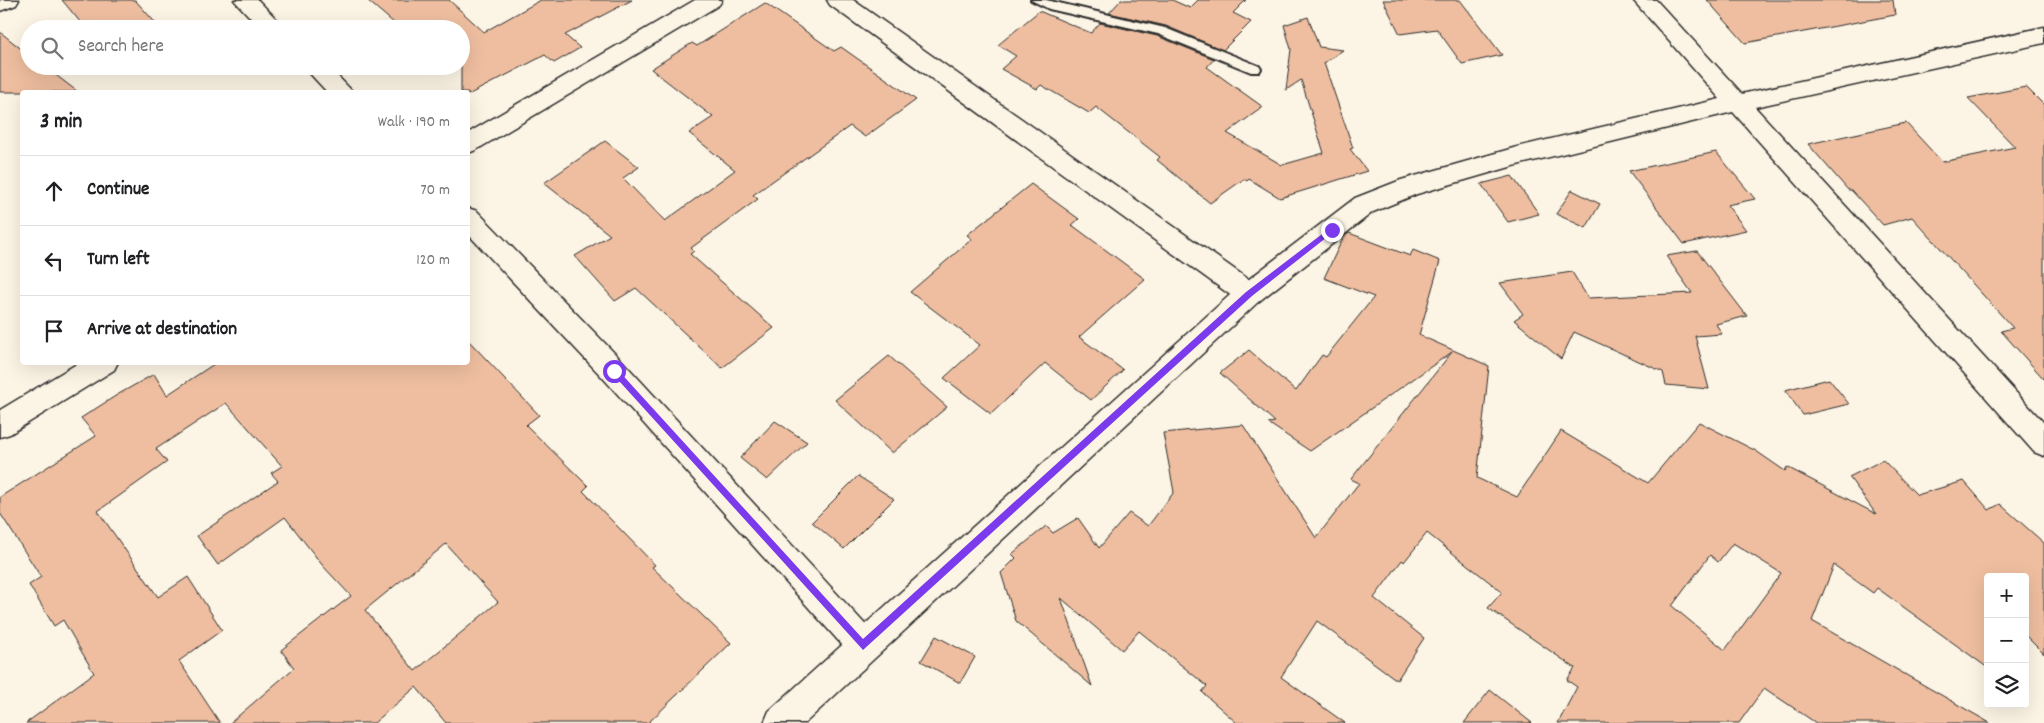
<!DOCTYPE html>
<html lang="en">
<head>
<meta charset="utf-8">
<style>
  body { margin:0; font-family:Dekko,sans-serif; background:#f2f2f2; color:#202124 }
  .controls { position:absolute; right:15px; bottom:15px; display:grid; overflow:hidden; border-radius:5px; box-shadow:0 5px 20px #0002 }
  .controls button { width:45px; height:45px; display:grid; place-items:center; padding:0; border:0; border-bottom:1px solid #e0e0e0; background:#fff; color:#202124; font:25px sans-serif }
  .stop { position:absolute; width:15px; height:15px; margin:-11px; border:4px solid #7c3aed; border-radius:50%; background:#fff }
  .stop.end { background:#7c3aed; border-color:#fff; box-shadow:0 1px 5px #0008 }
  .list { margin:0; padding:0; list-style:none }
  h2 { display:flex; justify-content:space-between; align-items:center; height:65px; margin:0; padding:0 20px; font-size:21px }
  h2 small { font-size:16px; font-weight:400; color:#757577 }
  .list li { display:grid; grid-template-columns:32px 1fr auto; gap:15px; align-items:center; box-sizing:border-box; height:70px; padding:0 20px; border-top:1px solid #e0e0e0 }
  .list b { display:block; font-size:19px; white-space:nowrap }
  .list em { font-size:16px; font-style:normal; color:#757577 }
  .icon { flex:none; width:28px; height:28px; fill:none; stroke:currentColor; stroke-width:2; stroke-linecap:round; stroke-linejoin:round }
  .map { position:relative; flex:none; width:2044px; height:723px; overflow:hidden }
  .search { position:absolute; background:#fff; box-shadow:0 5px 20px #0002; left:20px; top:20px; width:450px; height:55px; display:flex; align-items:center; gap:12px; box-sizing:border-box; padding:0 18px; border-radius:28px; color:#757577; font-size:19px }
  .panel { position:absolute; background:#fff; box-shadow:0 5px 20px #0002; left:20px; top:90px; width:450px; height:275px; border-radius:5px }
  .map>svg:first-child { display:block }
</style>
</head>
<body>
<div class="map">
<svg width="2044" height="723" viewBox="0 0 2044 723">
  <rect width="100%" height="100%" fill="#fcf5e5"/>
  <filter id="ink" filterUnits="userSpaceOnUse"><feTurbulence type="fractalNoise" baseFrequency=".02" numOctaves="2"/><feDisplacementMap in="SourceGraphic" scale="10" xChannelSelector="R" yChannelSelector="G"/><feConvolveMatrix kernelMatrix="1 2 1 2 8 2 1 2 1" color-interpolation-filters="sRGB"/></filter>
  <g filter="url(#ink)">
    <g fill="#efbea0" stroke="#2b2b2b" fill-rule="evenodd">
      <path d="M62,0H135L161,29H86Z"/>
      <path d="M367,0H449L484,32L541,0H632L565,35L580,48L554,63L545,55L468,95V92H461V29H401Z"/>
      <path d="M1121,0H1172L1190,8L1198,0H1246L1233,13L1251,22L1223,50L1166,26L1109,13Z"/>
      <path d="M1383,0H1460L1502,55L1462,64L1437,29L1400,34Z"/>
      <path d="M1707,0H1893L1895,15L1745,43Z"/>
      <path d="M765,3L834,51L841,47L916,100L865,137L850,126L753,195L758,199L691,248L694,251L690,254L774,328L722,368L636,288L615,301L575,256L610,235L544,183L605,141L639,167L623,178L665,221L735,170L689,133L713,117L651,69L692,43L697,46Z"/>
      <path d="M1039,11L1091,33L1100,23L1157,36L1214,59L1207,67L1263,107L1227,133L1282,165L1324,153L1301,80L1286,90L1291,49L1284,25L1308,17L1319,47L1343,50L1324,63L1353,148L1350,149L1367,171L1280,198L1249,179L1247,181L1244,179L1210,203L1157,160L1160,157L1096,107L1089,113L1041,85L1037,89L1001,69L1016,56L998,45Z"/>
      <path d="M0,32L29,55V66H44L78,92H0Z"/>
      <path d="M2026,87L2044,105V379L2001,331L2013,328L1912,217L1883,225L1851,190H1848L1808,144L1906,123L1942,162L2015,147L1968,98Z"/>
      <path d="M1716,152L1755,199L1727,205L1746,230L1684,244L1629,171Z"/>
      <path d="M1512,176L1539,214L1508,222L1481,184Z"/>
      <path d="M1031,184L1079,219L1072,225L1145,279L1079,337L1123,370L1091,400L1045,363L991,414L944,378L980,345L910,292L972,239L967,235Z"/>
      <path d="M1572,190L1600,204L1586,228L1556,214Z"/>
      <path d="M1349,233L1410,256L1413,250L1440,261L1419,335L1489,366L1477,478L1517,497L1561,431L1648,483L1699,422L1756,451L1785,471L1787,467L1876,514L1849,477L1883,460L1917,495L1964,481L1989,510L2000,504L2044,543V654L2025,635V577H1988V668L1877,588L1873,593L1834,565L1812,621L1990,723H1816L1764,688L1739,723H1558L1577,687L1567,680L1575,668L1488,608L1502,592L1427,533L1404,562L1402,560L1374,598L1424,638L1397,680L1317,621L1281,677L1345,723H1237L1202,692L1207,686L1139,631L1122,650L1061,598L1092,686L1016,621L1001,573L1016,558L1012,554L1046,526L1053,533L1078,518L1099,548L1129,513L1148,526L1174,492L1163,433L1243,425L1316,538L1359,483L1351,479L1452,352L1310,451L1268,423L1275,422L1220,373L1249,350L1296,391L1322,355L1326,357L1374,297L1324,278L1343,238ZM1733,543L1781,573L1725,650L1672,606L1710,555L1718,562Z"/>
      <path d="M1697,251L1747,316L1716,324L1722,334L1695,336L1709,389L1666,385L1663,372L1574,332L1561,359L1514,320L1523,314L1500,283L1572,272L1588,298L1692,293L1666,256Z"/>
      <path d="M468,340L539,415L526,425L588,486L583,491L655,565L652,567L731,643L648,723H446L416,687L374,723H230L294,668L281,650L351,596L323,566L285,517L218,565L197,536L278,481L271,473L282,466L226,403L156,449L167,462L98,511L158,597L188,577L222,630L179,661L220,723H26L94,673L63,620L54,626L29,585L41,577L0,513V497L96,436L81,418L117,395L154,374L167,395L217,362H468ZM446,544L498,602L415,671L365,610Z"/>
      <path d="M889,356L947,407L892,453L835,400Z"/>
      <path d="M1829,379L1849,404L1803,415L1785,390Z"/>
      <path d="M775,421L807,442L767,480L740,458Z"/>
      <path d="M858,476L894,499L844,549L812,522Z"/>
      <path d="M936,636L975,657L960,683L921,661Z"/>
      <path d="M1490,690L1532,723H1464Z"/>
    </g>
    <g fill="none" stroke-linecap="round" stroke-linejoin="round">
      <defs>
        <path id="service" d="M1031,0H1046L1165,28L1259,66L1261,69L1259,72H1251L1158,34L1049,9Z"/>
        <g id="minor">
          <path d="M234,0H258L286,29H261Z"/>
          <path d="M695,0H722L719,5L476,150L468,153V133Z"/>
          <path d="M827,0H853L1258,286L1262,294L1258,302L1249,305L1240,302L830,5Z"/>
          <path d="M2044,27V43L1755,107L2044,423V456L2034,452L1725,103L1729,97L1737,95Z"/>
          <path d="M303,66H328L353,92H327Z"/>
          <path d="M468,208L477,211L624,363L874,634L879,645L874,656L863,661L852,656L604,379L468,234Z"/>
          <path d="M80,362H118L114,370L10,434L0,437V410Z"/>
        </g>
        <path id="tertiary" d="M1633,0H1656L1745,97L1749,103L1745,109L1517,165L1417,194L1373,212L1258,302L805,723H764L769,711L1240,286L1355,198L1401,180L1517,147L1720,99Z"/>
        <path id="secondary" d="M0,0H19L16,5L0,11Z"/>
      </defs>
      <use href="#service" stroke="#2b2b2b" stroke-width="4"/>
      <use href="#minor" stroke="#2b2b2b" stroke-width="3"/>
      <use href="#tertiary" stroke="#2b2b2b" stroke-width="3"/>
      <use href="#secondary" stroke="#2b2b2b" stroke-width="3"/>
      <use href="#service" fill="#fcf5e5" fill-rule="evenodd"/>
      <use href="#minor" fill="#fcf5e5" fill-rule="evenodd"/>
      <use href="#tertiary" fill="#fcf5e5" fill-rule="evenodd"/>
      <use href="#secondary" fill="#fcf5e5" fill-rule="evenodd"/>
    </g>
  </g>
  <path fill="#7c3aed" d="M1330,228L1336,230L1252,296L863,650L610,371L611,369H617L863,639L1246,292Z"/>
</svg>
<div class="controls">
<button>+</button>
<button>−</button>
<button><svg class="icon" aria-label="layers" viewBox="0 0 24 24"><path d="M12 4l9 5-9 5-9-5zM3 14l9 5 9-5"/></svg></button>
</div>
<div class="stop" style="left:614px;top:371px"></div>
<div class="stop end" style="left:1332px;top:230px"></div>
<div class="search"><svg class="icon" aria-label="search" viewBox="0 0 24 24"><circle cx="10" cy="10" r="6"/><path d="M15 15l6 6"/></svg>Search here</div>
<section class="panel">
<h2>3 min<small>Walk · 190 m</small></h2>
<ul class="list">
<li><svg class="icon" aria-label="ahead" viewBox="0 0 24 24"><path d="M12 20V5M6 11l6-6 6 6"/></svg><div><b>Continue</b></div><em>70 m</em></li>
<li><svg class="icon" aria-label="left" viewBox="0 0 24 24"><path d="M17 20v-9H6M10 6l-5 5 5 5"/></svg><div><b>Turn left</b></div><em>120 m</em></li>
<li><svg class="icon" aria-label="arrive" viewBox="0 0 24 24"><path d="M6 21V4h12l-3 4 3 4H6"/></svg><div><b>Arrive at destination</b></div></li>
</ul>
</section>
</div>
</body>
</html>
